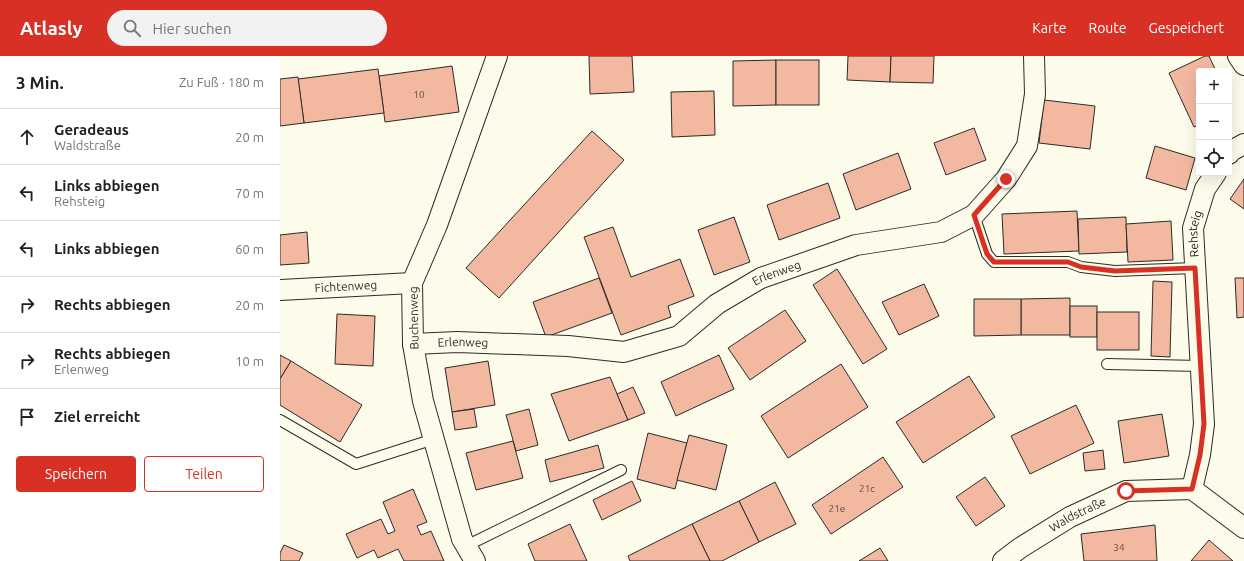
<!DOCTYPE html>
<html lang="de">
<head>
<meta charset="utf-8">
<style>
  body { margin:0; font-family:Ubuntu,sans-serif; background:#f2f2f2; color:#222 }
  .controls { position:absolute; right:12px; top:12px; display:grid; overflow:hidden; border-radius:4px; box-shadow:0 4px 16px #0002 }
  .controls button { width:36px; height:36px; display:grid; place-items:center; padding:0; border:0; border-bottom:1px solid #e0e0e0; background:#fff; color:#222; font:20px sans-serif }
  .stop { position:absolute; width:12px; height:12px; margin:-9px; border:3px solid #d93025; border-radius:50%; background:#fff }
  .stop.end { background:#d93025; border-color:#fff; box-shadow:0 1px 4px #0008 }
  .list { margin:0; padding:0; list-style:none }
  h2 { display:flex; justify-content:space-between; align-items:center; height:52px; margin:0; padding:0 16px; font-size:17px }
  h2 small { font-size:13px; font-weight:400; color:#767676 }
  .list li { display:grid; grid-template-columns:26px 1fr auto; gap:12px; align-items:center; box-sizing:border-box; height:56px; padding:0 16px; border-top:1px solid #e0e0e0 }
  .list b { display:block; font-size:15px; white-space:nowrap }
  .list p { margin:0; font-size:13px; white-space:nowrap; color:#767676 }
  .list em { font-size:13px; font-style:normal; color:#767676 }
  .actions { display:flex; gap:8px; padding:12px 16px }
  .actions a { flex:1; padding:9px 0; border:1px solid #d93025; border-radius:4px; text-align:center; font-size:14px; color:#d93025 }
  .actions .main { background:#d93025; color:#fff }
  .icon { flex:none; width:22px; height:22px; fill:none; stroke:currentColor; stroke-width:2; stroke-linecap:round; stroke-linejoin:round }
  .map { position:relative; flex:none; width:964px; height:505px; overflow:hidden }
  header { display:flex; align-items:center; gap:24px; box-sizing:border-box; height:56px; padding:0 20px; background:#d93025; color:#fff }
  header strong { font-size:19px }
  nav { display:flex; gap:22px; margin-inline-start:auto; font-size:14px }
  .search { width:280px; height:36px; background:#f2f2f2; display:flex; align-items:center; gap:10px; box-sizing:border-box; padding:0 14px; border-radius:22px; color:#767676; font-size:15px }
  main { display:flex }
  aside { flex:1; background:#fff }
  .map>svg:first-child { display:block }
</style>
</head>
<body>
<header>
<strong>Atlasly</strong>
<div class="search"><svg class="icon" aria-label="search" viewBox="0 0 24 24"><circle cx="10" cy="10" r="6"/><path d="M15 15l6 6"/></svg>Hier suchen</div>
<nav><a>Karte</a><a>Route</a><a>Gespeichert</a></nav>
</header>
<main>
<aside>
<h2>3 Min.<small>Zu Fuß · 180 m</small></h2>
<ul class="list">
<li><svg class="icon" aria-label="ahead" viewBox="0 0 24 24"><path d="M12 20V5M6 11l6-6 6 6"/></svg><div><b>Geradeaus</b><p>Waldstraße</p></div><em>20 m</em></li>
<li><svg class="icon" aria-label="left" viewBox="0 0 24 24"><path d="M17 20v-9H6M10 6l-5 5 5 5"/></svg><div><b>Links abbiegen</b><p>Rehsteig</p></div><em>70 m</em></li>
<li><svg class="icon" aria-label="left" viewBox="0 0 24 24"><path d="M17 20v-9H6M10 6l-5 5 5 5"/></svg><div><b>Links abbiegen</b></div><em>60 m</em></li>
<li><svg class="icon" aria-label="right" viewBox="0 0 24 24"><path d="M7 20v-9h11M14 6l5 5-5 5"/></svg><div><b>Rechts abbiegen</b></div><em>20 m</em></li>
<li><svg class="icon" aria-label="right" viewBox="0 0 24 24"><path d="M7 20v-9h11M14 6l5 5-5 5"/></svg><div><b>Rechts abbiegen</b><p>Erlenweg</p></div><em>10 m</em></li>
<li><svg class="icon" aria-label="arrive" viewBox="0 0 24 24"><path d="M6 21V4h12l-3 4 3 4H6"/></svg><div><b>Ziel erreicht</b></div></li>
</ul>
<div class="actions"><a class="main">Speichern</a><a>Teilen</a></div>
</aside>
<div class="map">
<svg width="964" height="505" viewBox="0 0 964 505">
  <rect width="100%" height="100%" fill="#fdfbea"/>
  <g fill="#f2b8a0" stroke="#2b2b2b">
    <path d="M309,0H352L354,36L310,38Z"/>
    <path d="M568,0H611L610,26L567,24Z"/>
    <path d="M611,0H654L653,27L610,26Z"/>
    <path d="M925,0H929L936,15H919V69L914,71L889,17Z"/>
    <path d="M496,4V49L453,50V5Z"/>
    <rect x="496" y="4" width="43" height="45"/>
    <path d="M172,10L179,56L105,66L99,20Z"/>
    <path d="M98,13L104,57L24,67L18,23Z"/>
    <path d="M18,21L24,67L0,70V23Z"/>
    <path d="M434,35L435,79L392,81L391,36Z"/>
    <path d="M764,44L815,50L810,93L759,87Z"/>
    <path d="M694,72L706,104L666,119L654,87Z"/>
    <path d="M312,75L344,104L219,242L186,212Z"/>
    <path d="M875,90L915,102L906,134L866,122Z"/>
    <path d="M618,97L631,133L576,154L563,118Z"/>
    <path d="M964,123V153L950,143Z"/>
    <path d="M548,127L560,162L499,184L487,149Z"/>
    <path d="M797,155L799,195L724,198L722,158Z"/>
    <path d="M454,161L470,206L434,219L418,174Z"/>
    <path d="M846,161L847,196L799,198L798,163Z"/>
    <path d="M891,165L893,204L848,206L846,168Z"/>
    <path d="M333,171L351,221L400,203L414,240L388,250L391,261L341,279L304,181Z"/>
    <path d="M27,176L29,207L0,209V179Z"/>
    <path d="M557,213L607,293L583,308L533,229Z"/>
    <path d="M319,222L332,257L266,281L253,246Z"/>
    <path d="M955,222H964V261L957,262Z"/>
    <path d="M873,225L892,226L890,301L871,300Z"/>
    <path d="M644,228L659,260L619,279L602,246Z"/>
    <path d="M790,242V279H741V243Z"/>
    <path d="M694,243H741V279L694,280Z"/>
    <rect x="790" y="250" width="27" height="31"/>
    <path d="M505,254L526,285L470,324L448,292Z"/>
    <rect x="817" y="256" width="42" height="38"/>
    <path d="M57,258L95,260L93,310L55,308Z"/>
    <path d="M0,299L11,305L0,323Z"/>
    <path d="M439,299L454,333L396,360L381,326Z"/>
    <path d="M11,305L82,349L60,386L0,349V323Z"/>
    <path d="M208,305L215,349L172,356L165,312Z"/>
    <path d="M561,308L588,351L508,402L481,360Z"/>
    <path d="M689,320L715,361L643,407L616,366Z"/>
    <path d="M330,321L348,364L289,385L271,338Z"/>
    <path d="M353,331L365,357L348,364L337,338Z"/>
    <path d="M796,349L814,387L750,418L731,380Z"/>
    <path d="M194,353L197,371L175,374L172,356Z"/>
    <path d="M249,353L258,389L236,395L226,359Z"/>
    <path d="M882,358L889,400L844,407L838,365Z"/>
    <path d="M368,377L407,387L395,433L357,423Z"/>
    <path d="M409,379L447,389L436,434L397,424Z"/>
    <path d="M233,385L243,422L196,434L186,397Z"/>
    <path d="M318,389L324,412L270,426L265,404Z"/>
    <path d="M823,394L825,413L805,415L803,397Z"/>
    <path d="M603,401L623,431L551,478L532,449Z"/>
    <path d="M705,421L725,450L696,470L676,441Z"/>
    <path d="M352,425L361,445L322,464L313,444Z"/>
    <path d="M495,426L516,468L479,486L459,445Z"/>
    <path d="M133,433L147,466L137,470L141,479L151,475L164,505H124L118,493L98,502L94,494L77,502L66,478L101,463L108,478L115,475L103,446Z"/>
    <path d="M459,445L479,486L442,505H430L412,468Z"/>
    <path d="M290,468L307,505H255L248,488Z"/>
    <path d="M412,468L430,505H350L348,500Z"/>
    <path d="M875,469L877,505H804L801,478Z"/>
    <path d="M929,484L953,505H911Z"/>
    <path d="M4,489L23,497L19,505H0V497Z"/>
    <path d="M600,492L608,505H579Z"/>
  </g>
  <g fill="none" stroke-linecap="round" stroke-linejoin="round">
    <defs>
      <g id="lane">
        <path d="M694,159L707,198L714,206H788L801,211L835,215L915,212"/>
        <path d="M827,308L920,310"/>
        <path d="M0,364L76,408L154,383"/>
        <path d="M186,490L341,414"/>
      </g>
      <g id="street">
        <path d="M958,0L964,9"/>
        <path d="M949,98L951,95L964,88"/>
        <path id="s1" d="M0,234L132,227"/>
        <path id="s2" d="M133,288L177,286L288,290L344,296L399,280L437,248L481,222L576,189L661,176L694,159L726,123L747,90L755,38L754,0"/>
        <path id="s3" d="M912,433L920,399L924,368L913,172L925,133L936,117"/>
        <path d="M195,505L182,483L143,345L133,288L132,227L157,169L217,0"/>
        <path id="s4" d="M723,505L740,492L790,461L846,435L912,433L964,472"/>
      </g>
    </defs>
    <use href="#lane" stroke="#2b2b2b" stroke-width="12"/>
    <use href="#street" stroke="#2b2b2b" stroke-width="22"/>
    <use href="#lane" stroke="#fdfbea" stroke-width="10"/>
    <use href="#street" stroke="#fdfbea" stroke-width="20"/>
  </g>
  <g fill="none" stroke-linecap="round" stroke-linejoin="round">
    <path stroke="#d93025" stroke-width="5" d="M726,123L694,159L707,198L714,206H788L801,211L835,215L915,212L924,368L920,399L912,433L846,435"/>
  </g>
  <g text-anchor="middle" stroke-width="3" stroke-linejoin="round" paint-order="stroke">
    <g font-size="10" fill="#5d4e48">
      <text x="139" y="42">10</text>
      <text x="587" y="436">21c</text>
      <text x="557" y="456">21e</text>
      <text x="839" y="495">34</text>
    </g>
    <g font-size="12" fill="#2b2b2b" stroke="#fdfbea">
      <text dy="4" stroke="none"><textPath href="#s3" startOffset="257">Rehsteig</textPath></text>
      <text dy="4" stroke="none"><textPath href="#s2" startOffset="386">Erlenweg</textPath></text>
      <text dy="4" stroke="none"><textPath href="#s1" startOffset="66">Fichtenweg</textPath></text>
      <text transform="translate(134 262) rotate(-91)" y="4">Buchenweg</text>
      <text dy="4" stroke="none"><textPath href="#s2" startOffset="50">Erlenweg</textPath></text>
      <text dy="4" stroke="none"><textPath href="#s4" startOffset="88">Waldstraße</textPath></text>
    </g>
  </g>
</svg>
<div class="controls">
<button>+</button>
<button>−</button>
<button><svg class="icon" aria-label="locate" viewBox="0 0 24 24"><circle cx="12" cy="12" r="6"/><path d="M12 2v4M12 18v4M2 12h4M18 12h4"/></svg></button>
</div>
<div class="stop" style="left:846px;top:435px"></div>
<div class="stop end" style="left:726px;top:123px"></div>
</div>
</main>
</body>
</html>
